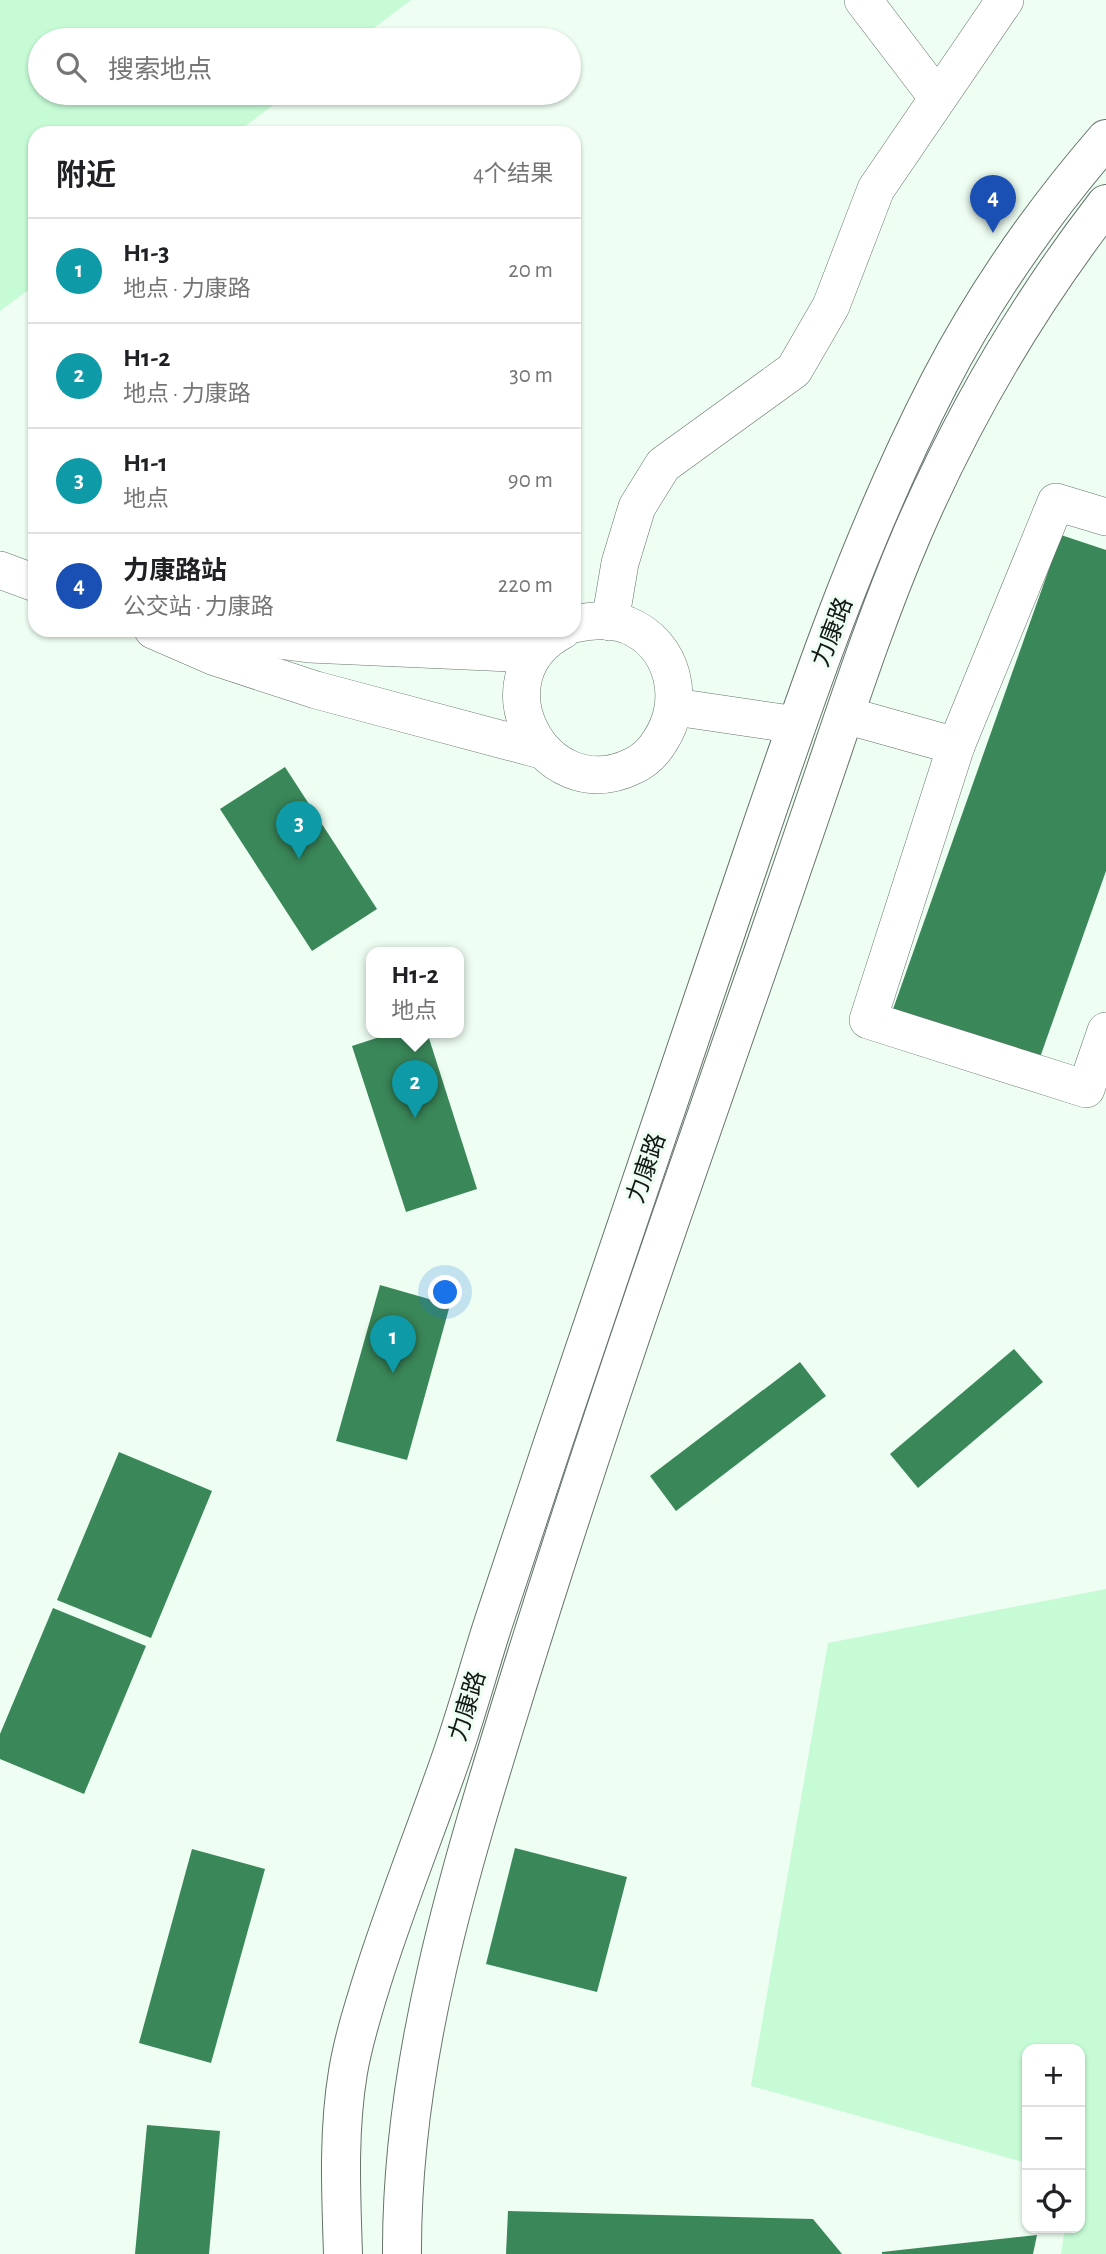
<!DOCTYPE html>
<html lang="zh">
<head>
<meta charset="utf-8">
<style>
  body { margin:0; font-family:"Alegreya Sans","Noto Sans SC",sans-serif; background:#f6f6f6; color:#202124 }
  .controls { position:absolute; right:21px; bottom:21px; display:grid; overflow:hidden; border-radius:14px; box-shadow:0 2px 5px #0004 }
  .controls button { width:63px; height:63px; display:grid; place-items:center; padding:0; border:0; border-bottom:2px solid #e0e0e0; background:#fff; color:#202124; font:35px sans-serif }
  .you { position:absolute; left:446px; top:1293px; width:24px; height:24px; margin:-18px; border:5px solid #fff; border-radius:50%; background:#1a73e8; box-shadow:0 0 0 10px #1a73e833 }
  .badge { display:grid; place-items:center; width:46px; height:46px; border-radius:50%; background:#11693c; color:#fff; font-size:23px; font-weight:700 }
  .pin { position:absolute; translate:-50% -58px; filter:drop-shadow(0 2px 4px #0008) }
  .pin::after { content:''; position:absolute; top:37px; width:24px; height:21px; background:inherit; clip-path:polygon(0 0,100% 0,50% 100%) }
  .popup { position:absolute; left:366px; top:947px; width:98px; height:91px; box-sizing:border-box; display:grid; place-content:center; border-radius:14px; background:#fff; filter:drop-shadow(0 2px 5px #0005); font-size:23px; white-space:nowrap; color:#757577 }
  .popup b { font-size:26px; color:#202124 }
  .popup::after { content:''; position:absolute; left:50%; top:100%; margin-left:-14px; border:14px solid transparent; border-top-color:#fff }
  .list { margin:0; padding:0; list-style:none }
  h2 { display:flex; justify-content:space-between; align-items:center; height:91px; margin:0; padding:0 28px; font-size:30px }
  h2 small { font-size:23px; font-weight:400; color:#757577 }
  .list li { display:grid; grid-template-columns:46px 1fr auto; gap:21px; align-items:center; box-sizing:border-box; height:105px; padding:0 28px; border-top:2px solid #e0e0e0 }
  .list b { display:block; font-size:26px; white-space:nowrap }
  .list p { margin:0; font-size:23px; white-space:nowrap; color:#757577 }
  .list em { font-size:23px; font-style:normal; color:#757577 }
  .icon { flex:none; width:38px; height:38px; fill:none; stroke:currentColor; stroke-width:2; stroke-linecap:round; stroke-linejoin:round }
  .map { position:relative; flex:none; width:1106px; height:2254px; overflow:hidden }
  .search { position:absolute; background:#fff; box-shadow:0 2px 5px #0004; left:28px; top:28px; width:553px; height:77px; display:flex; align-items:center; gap:18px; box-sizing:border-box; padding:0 24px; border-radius:38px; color:#757577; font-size:26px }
  .panel { position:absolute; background:#fff; box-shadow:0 2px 5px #0004; left:28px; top:126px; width:553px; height:511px; border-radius:21px }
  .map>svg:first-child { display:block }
</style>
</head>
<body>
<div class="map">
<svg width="1106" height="2254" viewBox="0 0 1106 2254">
  <rect width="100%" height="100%" fill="#eefef3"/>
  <g fill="#c6fbd6">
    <path d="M0,0H411L358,40H40V93H289L236,133H35V285L0,311Z"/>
    <path d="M1106,1589V2254H1061L1065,2228H1080V2049H1027V2163L751,2086L828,1643Z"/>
  </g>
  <g fill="#3a8759">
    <path d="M1061,535L1106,550V871L1038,1063L892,1012Z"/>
    <path d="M285,767L377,909L312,951L220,809Z"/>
    <path d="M395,1032H427L477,1189L406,1212L352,1046Z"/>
    <path d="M380,1285L450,1305L407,1460L336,1441Z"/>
    <path d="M1014,1349L1043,1382L918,1488L890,1454Z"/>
    <path d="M800,1362L826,1396L676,1511L650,1476Z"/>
    <path d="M119,1452L212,1491L151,1638L57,1600Z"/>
    <path d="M53,1608L146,1646L84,1794L0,1759V1734Z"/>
    <path d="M515,1848L627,1877L597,1992L486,1964Z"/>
    <path d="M192,1849L265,1869L211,2063L139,2043Z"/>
    <path d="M147,2125L220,2131L209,2254H135Z"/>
    <path d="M508,2211L813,2219L842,2254H506Z"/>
    <path d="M1037,2235L1033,2254H882V2252Z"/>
  </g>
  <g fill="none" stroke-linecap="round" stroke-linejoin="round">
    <defs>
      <g id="street">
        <path d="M863,0L937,97"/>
        <path d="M1106,517L1056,502L956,746L868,1020L1086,1089L1106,1031"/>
        <path d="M0,570L35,583"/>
        <path d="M610,622L620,563L637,507L663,465L794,370L831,306L876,189L1005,0"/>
        <path d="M153,630L215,657L316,690L541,750"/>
        <path d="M202,630L309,644L534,654"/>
        <path d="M563,630C474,676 543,810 633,766C644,761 654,751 660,741C687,701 674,644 627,625C610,619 591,620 574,624"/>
        <path d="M675,707L797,725"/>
        <path d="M845,715L956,746"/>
      </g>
      <g id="secondary">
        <path d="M343,2254C341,2193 338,2132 348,2072C353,2042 362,2013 371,1984C395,1907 425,1833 451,1758C466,1715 478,1671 492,1627C512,1566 533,1505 553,1443C612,1267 673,1091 732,914C793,735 852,552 939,383C984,296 1042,213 1106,139"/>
        <path d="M402,2254C401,2060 460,1870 517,1686C571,1512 629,1338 689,1166C730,1048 771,931 811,813C843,720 873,625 912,534C962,418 1028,305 1106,204"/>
      </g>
    </defs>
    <use href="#street" stroke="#66736a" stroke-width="38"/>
    <use href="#secondary" stroke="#66736a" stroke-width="40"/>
    <use href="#street" stroke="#fff" stroke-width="37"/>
    <use href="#secondary" stroke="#fff" stroke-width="38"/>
  </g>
  <g text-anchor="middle" stroke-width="6" stroke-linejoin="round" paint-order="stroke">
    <g font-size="24" fill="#131814" stroke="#eefef3">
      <text transform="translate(832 632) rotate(-69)" y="8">力康路</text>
      <text transform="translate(646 1168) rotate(-71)" y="8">力康路</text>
      <text transform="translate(467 1706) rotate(-73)" y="8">力康路</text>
    </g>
  </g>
</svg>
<div class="controls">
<button>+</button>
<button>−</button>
<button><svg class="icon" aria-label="locate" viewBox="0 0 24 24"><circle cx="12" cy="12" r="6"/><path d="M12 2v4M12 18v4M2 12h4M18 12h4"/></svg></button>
</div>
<div class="you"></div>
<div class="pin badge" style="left:393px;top:1373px;background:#0f9aa8">1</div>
<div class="pin badge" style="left:415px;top:1118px;background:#0f9aa8">2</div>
<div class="popup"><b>H1-2</b>地点</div>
<div class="pin badge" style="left:299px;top:859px;background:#0f9aa8">3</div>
<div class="pin badge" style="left:993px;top:233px;background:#1a4fb4">4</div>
<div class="search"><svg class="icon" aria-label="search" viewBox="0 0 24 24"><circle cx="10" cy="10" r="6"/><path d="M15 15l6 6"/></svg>搜索地点</div>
<section class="panel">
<h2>附近<small>4个结果</small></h2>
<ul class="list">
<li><span class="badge" style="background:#0f9aa8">1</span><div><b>H1-3</b><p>地点 · 力康路</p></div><em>20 m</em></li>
<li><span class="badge" style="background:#0f9aa8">2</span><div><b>H1-2</b><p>地点 · 力康路</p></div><em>30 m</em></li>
<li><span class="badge" style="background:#0f9aa8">3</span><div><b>H1-1</b><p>地点</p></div><em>90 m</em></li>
<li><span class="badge" style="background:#1a4fb4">4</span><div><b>力康路站</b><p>公交站 · 力康路</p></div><em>220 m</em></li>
</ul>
</section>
</div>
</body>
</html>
